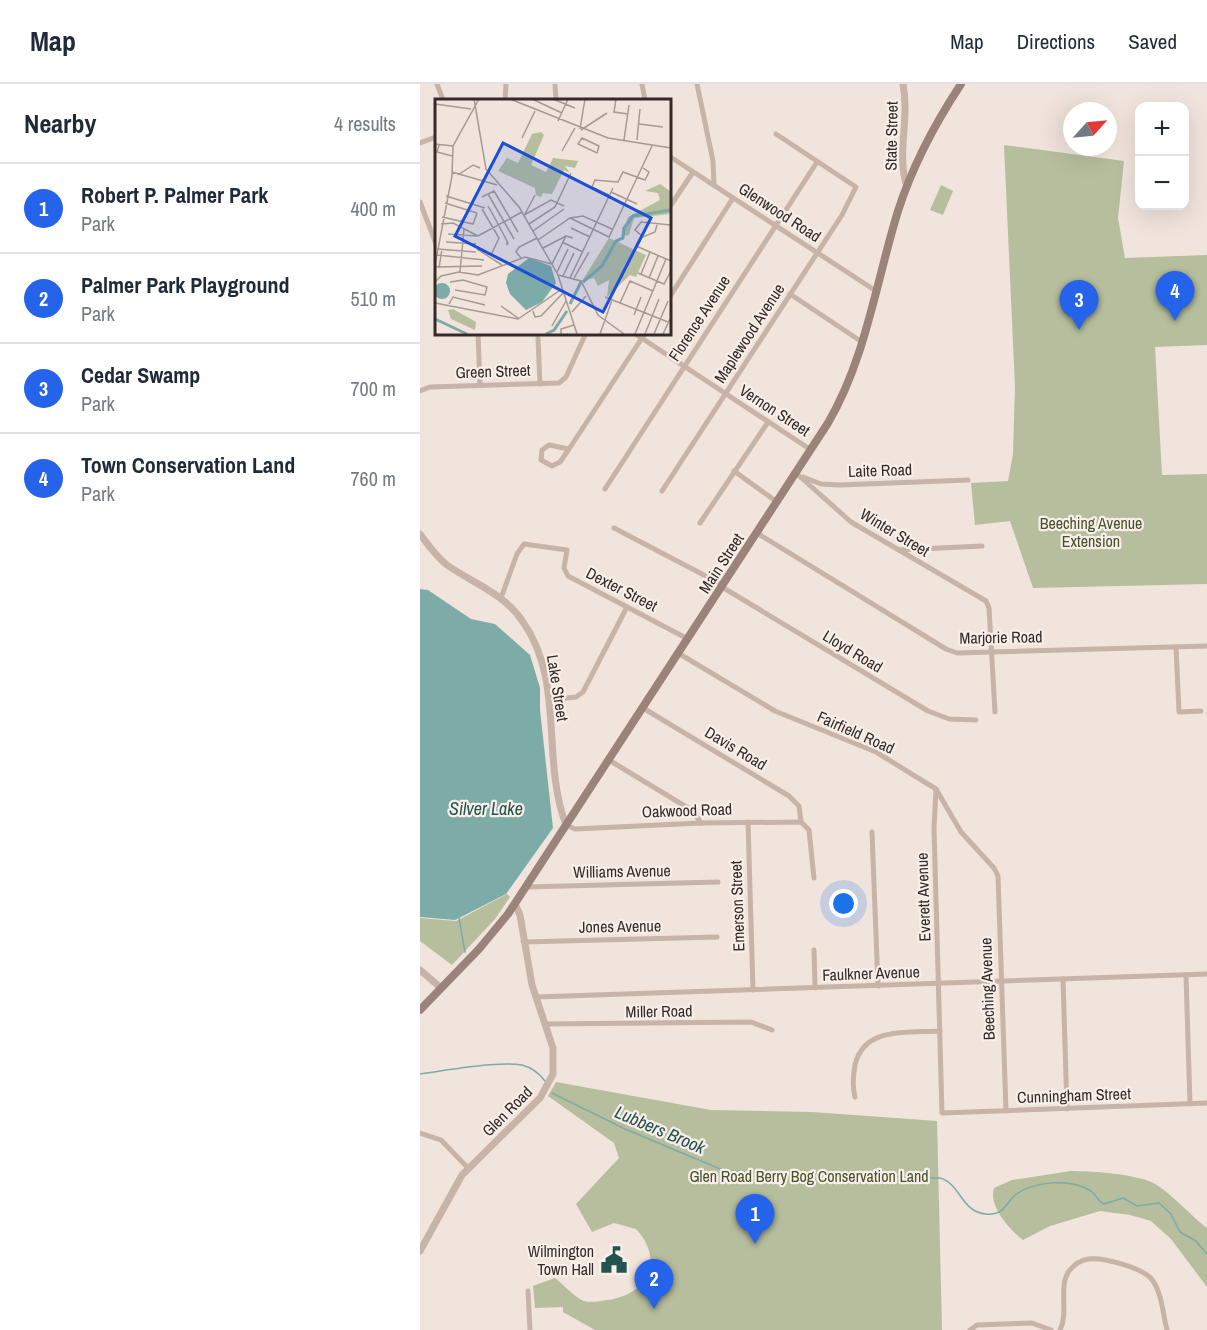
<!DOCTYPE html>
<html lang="en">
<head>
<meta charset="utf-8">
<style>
  body { margin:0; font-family:"Archivo Narrow",sans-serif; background:#f6f6f7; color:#1f2937 }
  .controls { position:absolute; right:18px; top:18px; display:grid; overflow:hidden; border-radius:12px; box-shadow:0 6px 24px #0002 }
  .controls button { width:54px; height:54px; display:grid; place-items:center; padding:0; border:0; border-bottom:2px solid #e0e1e3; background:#fff; color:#1f2937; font:30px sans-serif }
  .compass { position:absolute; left:643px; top:18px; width:54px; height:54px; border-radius:50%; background:#fff; box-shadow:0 6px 24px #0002; rotate:63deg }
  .you { position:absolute; left:424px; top:820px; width:21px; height:21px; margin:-15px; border:4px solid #fff; border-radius:50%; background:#1a73e8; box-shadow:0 0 0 9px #1a73e833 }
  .badge { display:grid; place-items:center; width:39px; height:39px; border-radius:50%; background:#2563eb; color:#fff; font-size:20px; font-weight:700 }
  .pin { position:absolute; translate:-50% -50px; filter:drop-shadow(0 2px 3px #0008) }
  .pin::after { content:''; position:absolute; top:32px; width:21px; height:18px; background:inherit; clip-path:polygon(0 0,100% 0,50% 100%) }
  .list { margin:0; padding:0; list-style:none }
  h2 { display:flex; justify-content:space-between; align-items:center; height:78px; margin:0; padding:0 24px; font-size:26px }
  h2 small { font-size:20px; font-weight:400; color:#747a83 }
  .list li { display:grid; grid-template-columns:39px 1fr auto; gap:18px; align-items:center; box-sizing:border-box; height:90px; padding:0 24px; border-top:2px solid #e0e1e3 }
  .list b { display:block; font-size:22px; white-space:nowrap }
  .list p { margin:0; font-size:20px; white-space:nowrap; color:#747a83 }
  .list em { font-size:20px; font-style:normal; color:#747a83 }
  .map { position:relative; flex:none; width:787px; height:1246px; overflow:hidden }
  header { display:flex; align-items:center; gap:36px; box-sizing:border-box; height:84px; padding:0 30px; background:#fff; border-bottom:2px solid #e0e1e3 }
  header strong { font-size:28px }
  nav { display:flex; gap:33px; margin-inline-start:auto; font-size:21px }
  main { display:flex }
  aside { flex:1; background:#fff }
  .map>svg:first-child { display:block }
</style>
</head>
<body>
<header>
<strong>Map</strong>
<nav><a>Map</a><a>Directions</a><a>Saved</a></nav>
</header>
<main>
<aside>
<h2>Nearby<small>4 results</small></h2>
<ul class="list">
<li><span class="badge">1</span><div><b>Robert P. Palmer Park</b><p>Park</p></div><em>400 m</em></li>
<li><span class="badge">2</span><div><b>Palmer Park Playground</b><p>Park</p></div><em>510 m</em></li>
<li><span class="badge">3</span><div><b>Cedar Swamp</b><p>Park</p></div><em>700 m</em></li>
<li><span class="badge">4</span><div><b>Town Conservation Land</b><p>Park</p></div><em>760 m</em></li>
</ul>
</aside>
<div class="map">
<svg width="787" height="1246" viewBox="0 0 787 1246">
  <rect width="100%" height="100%" fill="#f0e4dc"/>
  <g fill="#b6be9d">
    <path d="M584,61L704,77L698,134L705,174L787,171V261L735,263L742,391L787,390V500L613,504L590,437L555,441L551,399L588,397L593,370L595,303Z"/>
    <path d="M521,101L533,107L523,131L510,126Z"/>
    <path d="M87,810L90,813L75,835L32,881L0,857V834L36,837Z"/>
    <path d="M136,998L291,1026L392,1028L517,1037L522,1246H175L143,1228V1223L115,1224L113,1202L135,1194C144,1201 154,1213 164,1217C171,1219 180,1217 187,1216C228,1211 245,1176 216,1145L194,1139L172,1148L156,1120L199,1074L194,1059L128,1012Z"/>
    <path d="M651,1087C673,1087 720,1090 737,1101C755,1113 770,1131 787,1144V1203L751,1155L731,1137L710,1131L680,1127L630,1142L603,1156C590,1146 568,1122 574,1104L592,1096Z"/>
  </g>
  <path fill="#7daba8" d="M0,505L8,506L51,535L75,540L110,571L120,604V626L133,744L86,810L35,836L0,833Z"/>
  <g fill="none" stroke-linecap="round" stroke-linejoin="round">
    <g stroke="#7daba8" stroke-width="1.5">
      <path d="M39,834L45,868"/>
      <path d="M0,990C26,986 78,977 102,981C111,983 120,990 125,997"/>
      <path d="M132,1009L205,1045L305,1087L520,1094C541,1100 541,1128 566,1130C584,1132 585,1120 595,1111C614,1097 651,1094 671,1107C676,1111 678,1117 684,1120L703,1114L717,1122L739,1119L751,1130L760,1148L776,1157L787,1170"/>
    </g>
    <g stroke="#c7b3a8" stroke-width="5">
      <path d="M17,0L23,16"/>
      <path d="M135,0L136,16"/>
      <path d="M222,0L225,16"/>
      <path d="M277,0L293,77L294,101"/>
      <path d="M85,16L86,0"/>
      <path d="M0,59L16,53"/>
      <path d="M249,72L456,207"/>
      <path d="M0,118L16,160"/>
      <path d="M249,124L273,88"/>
      <path d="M370,210L442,258"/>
      <path d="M249,214L313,114"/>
      <path d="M58,249L60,301"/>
      <path d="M214,249L391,366"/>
      <path d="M118,254L120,300"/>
      <path d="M0,307L10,303L139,299L146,293L166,249"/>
      <path d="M149,365L129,361L122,366L121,376L132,382L140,378L149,365L222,254L226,249"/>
      <path d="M314,387L357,418"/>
      <path d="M376,389L431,438L566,517L569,524L575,628"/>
      <path d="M383,393L401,400L420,401L548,396"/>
      <path d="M185,405L397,78"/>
      <path d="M242,407L422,131L436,103L356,50"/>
      <path d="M280,439L348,338"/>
      <path d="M194,444L303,501"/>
      <path d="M337,449L526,565L537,569L787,562"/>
      <path d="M479,466L562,462"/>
      <path d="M302,503L508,627L529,635L556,636"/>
      <path d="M81,514L97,470L104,460L147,466L144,484L148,492L268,555"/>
      <path d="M756,563L759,628L781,627"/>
      <path d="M258,569L355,627L456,668L516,705L541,748L574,784L578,792L586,1027"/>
      <path d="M129,616L156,613L163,608L207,523"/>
      <path d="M223,624L369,712L379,722L381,738"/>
      <path d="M189,676L273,727L281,739"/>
      <path d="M516,705L514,744L522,1029L787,1019"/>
      <path d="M328,738L333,906"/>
      <path d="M146,741L155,745L281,739L381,738L389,746L394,794"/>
      <path d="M452,748L458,902"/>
      <path d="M106,803L298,798"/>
      <path d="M103,858L297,853"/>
      <path d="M394,866L395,904"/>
      <path d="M766,891L770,1020"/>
      <path d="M643,895L647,1025"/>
      <path d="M116,913L787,890"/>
      <path d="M125,940L331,938L352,946"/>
      <path d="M435,1013C432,1002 433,992 435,981C444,942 489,949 520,947"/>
      <path d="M0,1049L21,1056L48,1084"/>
      <path d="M108,1207L110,1246"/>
      <path d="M550,1246L557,1241L612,1239L631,1246"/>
      <path d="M640,1246C649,1228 638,1203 649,1187C654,1181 661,1176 668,1175C683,1173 725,1184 733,1197C742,1210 743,1231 747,1246"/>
    </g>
    <g stroke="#c7b3a8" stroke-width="7">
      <path d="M483,0C490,35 476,70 487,103"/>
      <path d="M0,450C8,461 17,473 27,481C54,500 84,509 103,538C145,597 121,676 146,741"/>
      <path d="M0,886L21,904"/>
      <path d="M0,1167L42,1091L120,1014L133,990V964L112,901L100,831L95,820"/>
    </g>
    <path stroke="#9a837a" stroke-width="8" d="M0,926L59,865L88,830L408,339C446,274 456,198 478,127C492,83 516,38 541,0"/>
  </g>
  <defs>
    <symbol id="civic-bare" viewBox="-9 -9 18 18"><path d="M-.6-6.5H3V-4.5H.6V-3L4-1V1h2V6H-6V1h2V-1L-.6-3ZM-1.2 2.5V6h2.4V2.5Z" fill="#215351" stroke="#f8efe8" stroke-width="2.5" paint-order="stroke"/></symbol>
  </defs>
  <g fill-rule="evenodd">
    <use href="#civic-bare" x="175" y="1157" width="38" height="38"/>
  </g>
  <g text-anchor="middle" stroke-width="4.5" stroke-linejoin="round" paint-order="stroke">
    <g font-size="16" fill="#342b28" stroke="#f8efe8">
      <text transform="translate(471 52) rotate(-89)" y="6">State Street</text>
      <text transform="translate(360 128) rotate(33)" y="6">Glenwood Road</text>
      <text transform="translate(279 234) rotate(-57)" y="6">Florence Avenue</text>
      <text transform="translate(329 249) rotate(-57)" y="6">Maplewood Avenue</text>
      <text transform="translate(73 287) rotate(-2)" y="6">Green Street</text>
      <text transform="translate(355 326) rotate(33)" y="6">Vernon Street</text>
      <text transform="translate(460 386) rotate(-2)" y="6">Laite Road</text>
      <text transform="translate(475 448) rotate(31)" y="6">Winter Street</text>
      <text transform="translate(301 479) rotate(-57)" y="6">Main Street</text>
      <text transform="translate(202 505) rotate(27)" y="6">Dexter Street</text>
      <text transform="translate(581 553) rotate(-1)" y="6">Marjorie Road</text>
      <text transform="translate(433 567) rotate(31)" y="6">Lloyd Road</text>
      <text transform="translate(138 604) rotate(81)" y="6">Lake Street</text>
      <text transform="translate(436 648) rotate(24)" y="6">Fairfield Road</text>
      <text transform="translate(316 664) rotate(31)" y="6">Davis Road</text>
      <text transform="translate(267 726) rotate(-2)" y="6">Oakwood Road</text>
      <text transform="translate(202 787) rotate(-1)" y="6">Williams Avenue</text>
      <text transform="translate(503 813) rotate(-92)" y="6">Everett Avenue</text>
      <text transform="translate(317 822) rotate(-92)" y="6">Emerson Street</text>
      <text transform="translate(200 842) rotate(-1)" y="6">Jones Avenue</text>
      <text transform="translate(451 889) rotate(-2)" y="6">Faulkner Avenue</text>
      <text transform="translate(567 905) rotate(-92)" y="6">Beeching Avenue</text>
      <text transform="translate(239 927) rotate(-1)" y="6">Miller Road</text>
      <text transform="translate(654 1011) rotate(-2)" y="6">Cunningham Street</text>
      <text transform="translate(87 1027) rotate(-45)" y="6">Glen Road</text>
    </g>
    <g font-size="16" fill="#47512e" stroke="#f8efe8">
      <text x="671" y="445">Beeching Avenue<tspan x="671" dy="18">Extension</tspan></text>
      <text x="389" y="1098">Glen Road Berry Bog Conservation Land</text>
    </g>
    <g font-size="16" fill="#342b28" stroke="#f8efe8" text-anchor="end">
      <text x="174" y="1173">Wilmington<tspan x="174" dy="18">Town Hall</tspan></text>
    </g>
    <g font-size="18" font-style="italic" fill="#215351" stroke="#f8efe8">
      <text x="66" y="731">Silver Lake</text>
      <text transform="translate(240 1046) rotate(23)" y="6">Lubbers Brook</text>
    </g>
  </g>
  <g transform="translate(15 15)">
    <rect width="236" height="236" fill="#f0e4dc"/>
    <path d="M106,33L109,36L96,66L111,73L118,59L143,62L140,69L130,67L135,74L129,71L117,95L108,94L106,98L101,96L100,89L63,72L72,59L83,64L97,35ZM225,85L235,92V115L199,119L194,136L186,137L193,118L225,101L223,94L210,92ZM174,139L211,156L201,178L195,176L172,198L174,181L163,187L159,179L147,182ZM18,210L41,223L40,231L16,220L13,211Z" fill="#b6be9d"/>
    <path d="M94,159L116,167L121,184L107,203L91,211L75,195L71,184L73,175ZM-1 192a8 8 0 1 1 16 0a8 8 0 1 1-16 0Z" fill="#7daba8"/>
    <path fill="none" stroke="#7daba8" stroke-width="3" d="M148,183L167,167L181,142L188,139L189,129L198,117L236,111M135,205L146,183M0,220L32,235M111,235L119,231L132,212"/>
    <path fill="none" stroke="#a59a94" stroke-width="1.5" d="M39,0L51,70L84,108L123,176L142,235M75,0L173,39L236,49M97,0L127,14M118,0L140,9M181,0L179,13L193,15M0,5L36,10M123,22L133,0M204,25L228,28M145,30L150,0M146,31L172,14M87,39L100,12M147,39L164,47L162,54L143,45ZM189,41L194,6M202,41L205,10M0,45L18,47M4,46L2,53L17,57M127,52L140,29M17,73L62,86M23,76L38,66L45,69M159,81L183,83L188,73L210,81L214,73L208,69M160,81L157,88L174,96M176,93L202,105M53,95L79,140M11,97L50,109M47,98L59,92L83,133M10,104L42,114M53,107L62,123L73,144L72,146V142M47,110L64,139L56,156M90,115L100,96M89,116L116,101L129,107M7,118L38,125L42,114M135,119L174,138L217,47M6,125L18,124L43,137M94,125L120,108L136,74M222,126L220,133L205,139L201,147L236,162M136,129L155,138M98,132L129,110M13,135L43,137L87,113M207,137L200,131L206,123L236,126M103,141L135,119L148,117L177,130M11,143L41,145M127,143L148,153M108,149L131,137M2,150L41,153M42,150L67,166M2,156L49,161M86,159L81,153L84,148L102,139M0,166L17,77L18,47L44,0M0,168L47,167M4,169L7,150M25,173L29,130M122,173L133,150M203,174L229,185L236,172M206,175L215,153M123,176L146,182L163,216L189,235M128,177L139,154M135,179L178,89M139,179L154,153M214,179L223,157M0,183L6,177L24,173L43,176L90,158L117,165L131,137L138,139M15,183L28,181L52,188L50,196L20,191M170,198L233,223M0,204L83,220L127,190M185,204L195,182L218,192M14,205L18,198L50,206M66,207L83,219M98,212L100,218L106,217L129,193M137,213L151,197M199,216L206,198M117,227L131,202M126,235V230L139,226M165,235L177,201M200,235L231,160M210,235L224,200M219,235L233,202M228,235L236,218"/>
    <path fill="#1d4ed8" fill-opacity="0.15" stroke="#1d4ed8" stroke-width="3" d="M68,44L216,119L168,213L20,137Z"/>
    <rect width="236" height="236" fill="none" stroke="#342b28" stroke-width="3"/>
  </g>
</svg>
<div class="controls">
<button>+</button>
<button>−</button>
</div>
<svg class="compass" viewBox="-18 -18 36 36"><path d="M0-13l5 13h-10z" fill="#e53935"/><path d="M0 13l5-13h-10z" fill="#747a83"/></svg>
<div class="you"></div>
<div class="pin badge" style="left:335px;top:1160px">1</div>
<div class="pin badge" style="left:234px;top:1225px">2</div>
<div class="pin badge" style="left:659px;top:246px">3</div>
<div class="pin badge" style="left:755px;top:237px">4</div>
</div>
</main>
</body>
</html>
